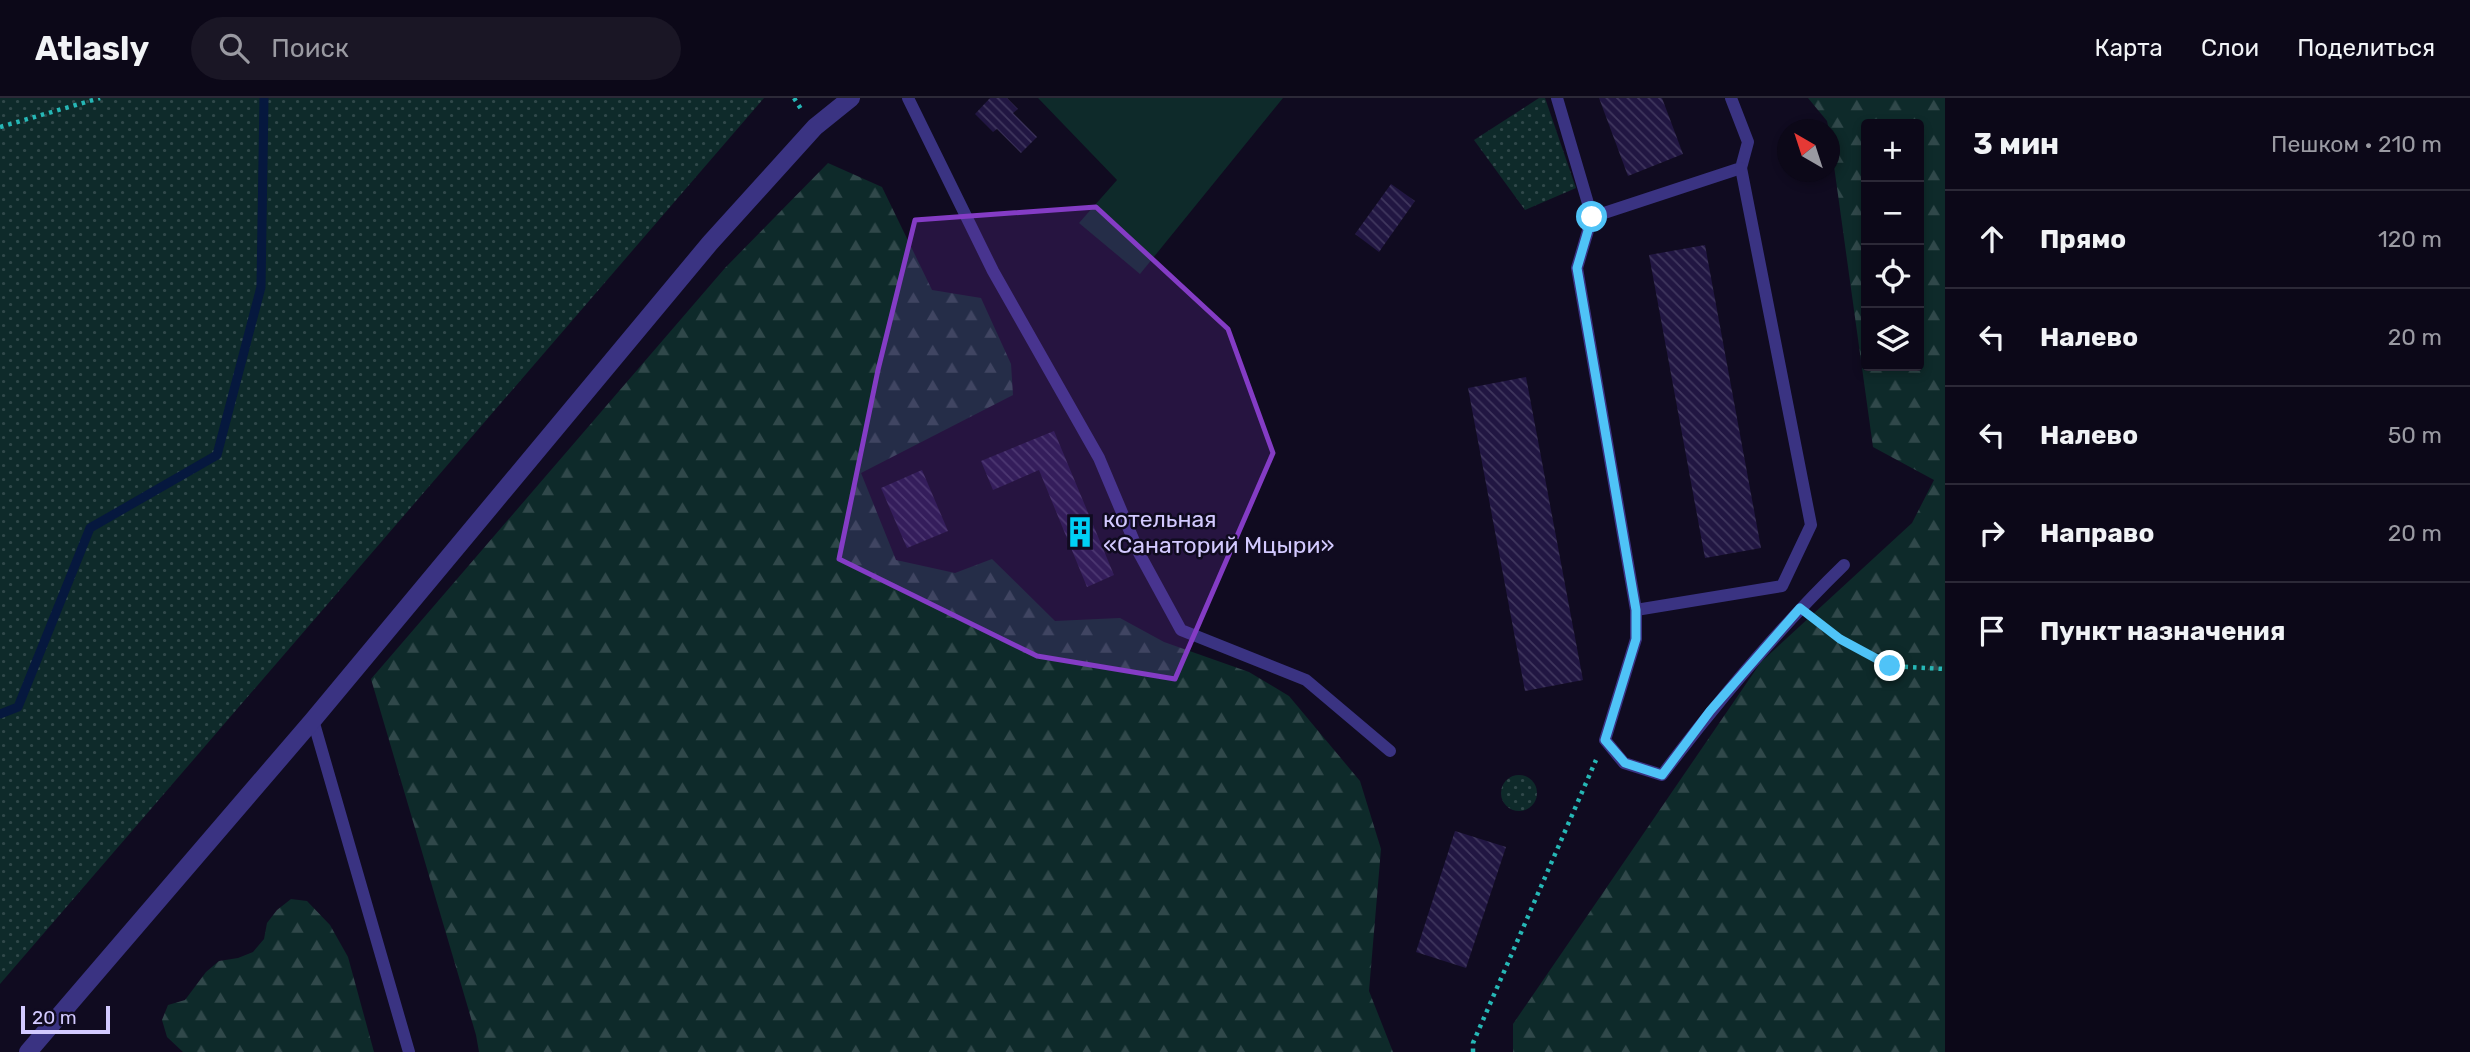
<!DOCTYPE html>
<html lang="ru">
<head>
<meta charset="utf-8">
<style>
  body { margin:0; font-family:Rubik,sans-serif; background:#1a1625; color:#f1f3f6 }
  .controls { position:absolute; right:21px; top:21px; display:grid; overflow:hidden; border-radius:7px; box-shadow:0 4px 10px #0003 }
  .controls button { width:63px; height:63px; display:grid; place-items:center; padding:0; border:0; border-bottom:2px solid #2c2937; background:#0c0818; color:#f1f3f6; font:35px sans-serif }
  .compass { position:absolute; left:1777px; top:21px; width:63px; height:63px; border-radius:50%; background:#0c0818; box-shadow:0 4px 10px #0003; rotate:321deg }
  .scale { position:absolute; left:21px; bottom:18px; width:89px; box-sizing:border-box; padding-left:7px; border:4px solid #d3caff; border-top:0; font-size:19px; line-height:24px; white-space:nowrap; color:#d3caff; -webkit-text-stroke:5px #100b20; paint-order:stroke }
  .stop { position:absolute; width:21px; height:21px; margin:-16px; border:5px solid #4fc3f7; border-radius:50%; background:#fff }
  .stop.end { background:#4fc3f7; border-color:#fff; box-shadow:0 2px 7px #0008 }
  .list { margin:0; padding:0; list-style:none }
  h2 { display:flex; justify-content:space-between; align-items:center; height:91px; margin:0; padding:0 28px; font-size:30px }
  h2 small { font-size:23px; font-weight:400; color:#9a9aa2 }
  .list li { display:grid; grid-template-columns:46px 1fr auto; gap:21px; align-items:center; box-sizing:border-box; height:98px; padding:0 28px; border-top:2px solid #2c2937 }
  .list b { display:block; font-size:26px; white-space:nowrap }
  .list em { font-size:23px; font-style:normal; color:#9a9aa2 }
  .icon { flex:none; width:38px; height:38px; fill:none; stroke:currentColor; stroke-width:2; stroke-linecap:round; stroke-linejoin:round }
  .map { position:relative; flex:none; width:1945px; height:954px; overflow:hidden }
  header { display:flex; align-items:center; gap:42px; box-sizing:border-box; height:98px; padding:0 35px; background:#0c0818; border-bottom:2px solid #2c2937 }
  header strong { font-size:33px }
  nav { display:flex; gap:38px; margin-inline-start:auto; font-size:24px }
  .search { width:490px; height:63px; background:#1a1625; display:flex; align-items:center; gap:18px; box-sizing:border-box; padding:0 24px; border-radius:38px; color:#9a9aa2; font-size:26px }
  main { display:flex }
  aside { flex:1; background:#0c0818 }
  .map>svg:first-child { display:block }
</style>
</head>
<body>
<header>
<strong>Atlasly</strong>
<div class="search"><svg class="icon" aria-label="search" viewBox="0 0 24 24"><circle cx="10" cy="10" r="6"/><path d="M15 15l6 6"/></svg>Поиск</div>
<nav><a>Карта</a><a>Слои</a><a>Поделиться</a></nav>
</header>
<main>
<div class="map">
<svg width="1945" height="954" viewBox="0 0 1945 954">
  <defs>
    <pattern id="forest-firs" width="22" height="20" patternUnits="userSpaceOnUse" patternTransform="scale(1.75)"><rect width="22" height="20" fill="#0e2a2a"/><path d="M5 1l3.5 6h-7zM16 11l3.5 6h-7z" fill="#30484a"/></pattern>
    <pattern id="park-dots" width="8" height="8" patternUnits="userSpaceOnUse" patternTransform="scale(1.75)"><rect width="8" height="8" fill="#0e2a2a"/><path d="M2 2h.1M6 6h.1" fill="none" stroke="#30484a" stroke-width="1.8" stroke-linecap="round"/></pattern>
    <pattern id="building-back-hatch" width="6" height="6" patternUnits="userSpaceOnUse" patternTransform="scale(1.75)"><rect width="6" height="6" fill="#211642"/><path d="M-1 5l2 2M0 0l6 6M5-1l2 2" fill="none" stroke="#40375e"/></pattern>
  </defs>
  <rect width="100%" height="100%" fill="#100b20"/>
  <g fill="url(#forest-firs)" fill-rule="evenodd">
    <path d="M1808,0H1945V954H1513V926L1761,564L1912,425L1934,382L1873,349L1829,32L1827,23ZM1866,26H1919V268H1866Z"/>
    <path d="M828,65L882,89L932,192L981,200L1011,266L1013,297L861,375L896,462L955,475L992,461L1055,523L1120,520L1164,544L1249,574L1289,598L1360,683L1381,751L1369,893L1393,954H479L476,937L371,581L725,170Z"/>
    <path d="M291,801L307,803L330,827L348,859L374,954H183L167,939L162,922L168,907L185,902L206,874L219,863L238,860L253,854L264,841L267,825L277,812Z"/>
  </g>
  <g fill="url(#park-dots)">
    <path d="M0,0H764L0,886Z"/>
    <path d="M1539,0H1545L1576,90L1525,112L1474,42Z"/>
    <circle cx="1519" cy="695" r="18"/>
  </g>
  <path fill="#0e2a2a" d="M1038,0H1283L1140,176L1079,125L1117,82Z"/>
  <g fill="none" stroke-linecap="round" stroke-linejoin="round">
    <path stroke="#06183e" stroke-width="9" d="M0,616L18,609L90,430L217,357L261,189L264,0"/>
  </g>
  <g fill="url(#building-back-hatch)">
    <path d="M990,0H1007L1018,11L1013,15L1037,39L1021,55L997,31L993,34L975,16Z"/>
    <path d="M1599,0H1662L1683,56L1628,78Z"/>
    <path d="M1391,86L1415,103L1379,154L1355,136Z"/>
    <path d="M1705,147L1761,450L1705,460L1649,157Z"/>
    <path d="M1526,279L1583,582L1525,593L1468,290Z"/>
    <path d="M1054,333L1114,477L1087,489L1039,372L993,392L981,363Z"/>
    <path d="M922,372L948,433L907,450L881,390Z"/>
    <path d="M1455,733L1506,749L1466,870L1416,854Z"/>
  </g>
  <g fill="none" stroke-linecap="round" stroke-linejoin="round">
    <g stroke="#26b7b6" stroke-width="4.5" stroke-dasharray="3.5 5" stroke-linecap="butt">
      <path d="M794,0L801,11"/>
      <path d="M0,29L100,0"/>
      <path d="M1816,522L1840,541L1890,568L1945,571"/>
      <path d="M1473,954V945L1596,662"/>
    </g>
    <g stroke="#3a3382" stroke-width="12">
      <path d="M908,0L993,173L1099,360L1139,455L1181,532L1306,582L1390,653"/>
      <path d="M1557,0L1592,119L1577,170L1636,512V541L1605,642L1624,665L1662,677C1718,603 1777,532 1844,467"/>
      <path d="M1592,119L1741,70L1748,44L1731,0"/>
      <path d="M1636,512L1782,488L1811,427L1741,70"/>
      <path d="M313,622L409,954"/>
    </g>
    <path stroke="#3a3382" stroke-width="18" d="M28,954L313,622L710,145L815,29L851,0"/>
  </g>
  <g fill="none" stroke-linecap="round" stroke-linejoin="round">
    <path stroke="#4fc3f7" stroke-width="9" d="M1592,119L1577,170L1636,512V541L1605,642L1625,665L1662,677L1710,613L1800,510L1840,541L1890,568"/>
  </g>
  <path fill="#843cc5" fill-opacity="0.2" stroke="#843cc5" stroke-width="5" stroke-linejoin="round" d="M1096,109L1228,231L1273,355L1175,581L1037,558L839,461L878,272L915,122Z"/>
  <defs>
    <symbol id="building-bare" viewBox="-9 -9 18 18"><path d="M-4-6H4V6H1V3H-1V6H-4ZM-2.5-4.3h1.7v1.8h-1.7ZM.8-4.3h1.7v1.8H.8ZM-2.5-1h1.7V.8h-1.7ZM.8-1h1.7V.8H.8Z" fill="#00d0f5" stroke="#100b20" stroke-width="2.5" paint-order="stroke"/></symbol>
  </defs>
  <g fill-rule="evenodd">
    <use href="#building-bare" x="1058" y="412" width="44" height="44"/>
  </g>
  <g text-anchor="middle" stroke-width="5" stroke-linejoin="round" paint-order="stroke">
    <g font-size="23" fill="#d3caff" stroke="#100b20" text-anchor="start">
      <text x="1103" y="429">котельная<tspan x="1103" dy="26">«Санаторий Мцыри»</tspan></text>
    </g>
  </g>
</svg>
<div class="controls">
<button>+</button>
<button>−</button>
<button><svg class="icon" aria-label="locate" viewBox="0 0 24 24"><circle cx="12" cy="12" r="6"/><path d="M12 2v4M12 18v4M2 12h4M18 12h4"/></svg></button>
<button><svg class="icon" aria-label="layers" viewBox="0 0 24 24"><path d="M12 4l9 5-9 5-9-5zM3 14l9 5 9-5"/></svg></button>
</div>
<svg class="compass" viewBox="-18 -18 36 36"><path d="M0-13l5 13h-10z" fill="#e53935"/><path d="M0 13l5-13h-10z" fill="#9a9aa2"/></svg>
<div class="scale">20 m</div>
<div class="stop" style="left:1592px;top:119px"></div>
<div class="stop end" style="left:1890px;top:568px"></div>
</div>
<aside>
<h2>3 мин<small>Пешком · 210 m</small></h2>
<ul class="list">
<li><svg class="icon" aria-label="ahead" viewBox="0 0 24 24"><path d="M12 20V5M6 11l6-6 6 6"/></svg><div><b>Прямо</b></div><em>120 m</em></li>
<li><svg class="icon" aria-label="left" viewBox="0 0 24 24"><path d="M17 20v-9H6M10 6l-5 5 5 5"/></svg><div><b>Налево</b></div><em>20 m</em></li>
<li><svg class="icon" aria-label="left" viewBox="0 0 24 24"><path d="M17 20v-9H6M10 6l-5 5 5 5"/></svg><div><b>Налево</b></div><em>50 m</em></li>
<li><svg class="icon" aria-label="right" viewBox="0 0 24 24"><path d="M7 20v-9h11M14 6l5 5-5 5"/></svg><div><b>Направо</b></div><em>20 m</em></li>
<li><svg class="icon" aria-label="arrive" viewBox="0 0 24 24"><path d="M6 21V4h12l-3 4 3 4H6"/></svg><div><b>Пункт назначения</b></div></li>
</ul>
</aside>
</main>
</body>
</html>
